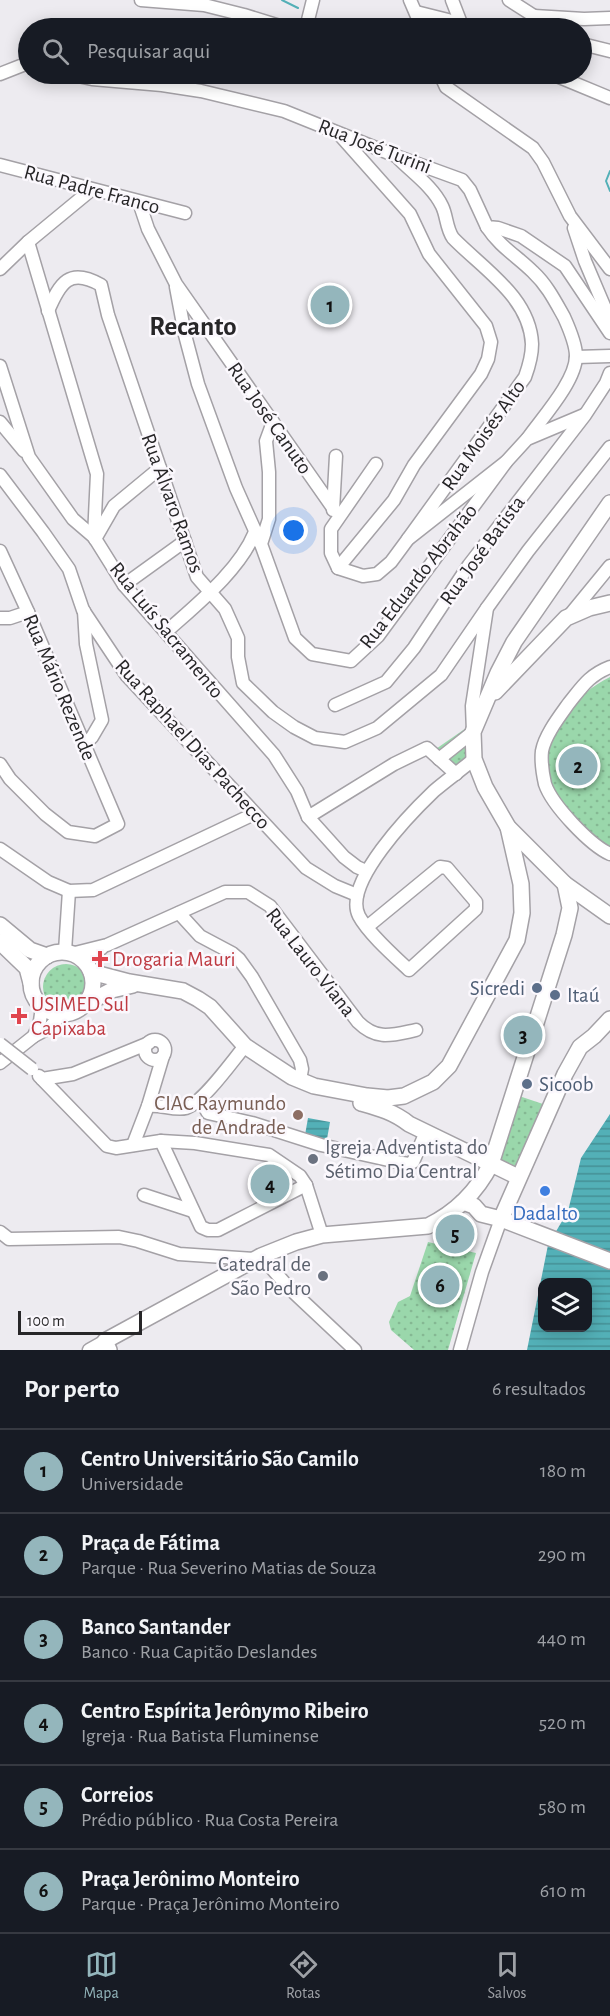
<!DOCTYPE html>
<html lang="pt">
<head>
<meta charset="utf-8">
<style>
  body { margin:0; font-family:"Alegreya Sans",sans-serif; background:#20242c; color:#f1f3f6 }
  .controls { position:absolute; right:18px; bottom:18px; display:grid; overflow:hidden; border-radius:12px; box-shadow:0 3px 15px #0003 }
  .controls button { width:54px; height:54px; display:grid; place-items:center; padding:0; border:0; border-bottom:2px solid #363941; background:#171b24; color:#f1f3f6; font:30px sans-serif }
  .scale { position:absolute; left:18px; bottom:15px; width:124px; box-sizing:border-box; padding-left:6px; border:3px solid #272628; border-top:0; font-size:16px; line-height:21px; white-space:nowrap; color:#272628; -webkit-text-stroke:4px #fbf8fd; paint-order:stroke }
  .you { position:absolute; left:294px; top:531px; width:21px; height:21px; margin:-15px; border:4px solid #fff; border-radius:50%; background:#1a73e8; box-shadow:0 0 0 9px #1a73e833 }
  .badge { display:grid; place-items:center; width:39px; height:39px; border-radius:50%; background:#94b6bc; color:#111; font-size:20px; font-weight:700 }
  .pin { position:absolute; translate:-50% -50%; border:3px solid #fff; box-shadow:0 2px 6px #0006 }
  .list { margin:0; padding:0; list-style:none }
  h2 { display:flex; justify-content:space-between; align-items:center; height:78px; margin:0; padding:0 24px; font-size:26px }
  h2 small { font-size:20px; font-weight:400; color:#9ea1a6 }
  .list li { display:grid; grid-template-columns:39px 1fr auto; gap:18px; align-items:center; box-sizing:border-box; height:84px; padding:0 24px; border-top:2px solid #363941 }
  .list b { display:block; font-size:22px; white-space:nowrap }
  .list p { margin:0; font-size:20px; white-space:nowrap; color:#9ea1a6 }
  .list em { font-size:20px; font-style:normal; color:#9ea1a6 }
  .icon { flex:none; width:33px; height:33px; fill:none; stroke:currentColor; stroke-width:2; stroke-linecap:round; stroke-linejoin:round }
  .map { position:relative; flex:none; width:610px; height:1350px; overflow:hidden }
  .search { position:absolute; background:#171b24; box-shadow:0 3px 15px #0003; left:18px; right:18px; top:18px; height:66px; display:flex; align-items:center; gap:15px; box-sizing:border-box; padding:0 21px; border-radius:33px; color:#9ea1a6; font-size:22px }
  .sheet { height:582px; background:#171b24 }
  nav { display:flex; justify-content:space-around; align-items:center; box-sizing:border-box; height:84px; border-top:2px solid #363941; background:#171b24; font-size:16px; color:#9ea1a6 }
  nav a { display:grid; justify-items:center; gap:3px }
  nav .on { color:#94b6bc }
  .map>svg:first-child { display:block }
</style>
</head>
<body>
<div class="map">
<svg width="610" height="1350" viewBox="0 0 610 1350">
  <defs>
    <pattern id="park-dots" width="8" height="8" patternUnits="userSpaceOnUse" patternTransform="scale(1.5)"><rect width="8" height="8" fill="#9ad7ab"/><path d="M2 2h.1M6 6h.1" fill="none" stroke="#85b893" stroke-width="1.8" stroke-linecap="round"/></pattern>
    <pattern id="water-rules" width="6" height="5" patternUnits="userSpaceOnUse" patternTransform="scale(1.5)"><rect width="6" height="5" fill="#53b0b7"/><path d="M0 2.5h6" fill="none" stroke="#458f95"/></pattern>
  </defs>
  <rect width="100%" height="100%" fill="#edebf0"/>
  <g fill="url(#park-dots)">
    <path d="M610,677V850C589,838 556,803 549,779C546,770 545,760 543,751C563,717 573,696 610,677Z"/>
    <path d="M469,726V759L456,770L433,751Z"/>
    <circle cx="66" cy="987" r="23"/>
    <path d="M519,1096L546,1105L517,1166C510,1168 504,1164 500,1158Z"/>
    <path d="M428,1242L476,1253L448,1350H414L391,1330L389,1322L398,1302L410,1296Z"/>
  </g>
  <g fill="url(#water-rules)" fill-rule="evenodd">
    <path d="M610,1114V1350H527L548,1245L568,1211L581,1158ZM542,1282H588V1328H542Z"/>
    <path d="M308,1118L330,1122L327,1139L305,1135Z"/>
  </g>
  <g fill="none" stroke-linecap="round" stroke-linejoin="round">
    <g stroke="#53b0b7" stroke-width="2">
      <path d="M282,0L298,8"/>
      <path d="M610,171L606,181L610,191"/>
    </g>
    <defs>
      <g id="minor">
        <path d="M141,0L204,5L244,15L286,28"/>
        <path d="M410,0L422,28"/>
        <path d="M452,0L462,26"/>
        <path d="M509,0L534,16L549,28"/>
        <path d="M416,12L448,20L468,28"/>
        <path d="M534,16L584,19L610,18"/>
        <path d="M306,28L313,0"/>
        <path d="M582,44L610,51"/>
        <path d="M0,74L28,63"/>
        <path d="M69,74L92,79L162,85L201,91L284,111L396,156L462,180L470,190L487,227L498,228L521,236L565,266L610,333"/>
        <path d="M440,74L446,87L533,148L543,162L570,216L610,269"/>
        <path d="M552,74L610,98"/>
        <path d="M399,159C413,173 433,187 442,206C447,216 446,228 453,238C483,269 530,297 532,344C532,356 529,366 525,377L408,539"/>
        <path d="M0,165L185,213"/>
        <path d="M139,202L148,229L176,284L333,508"/>
        <path d="M487,227C500,247 517,256 533,272C547,285 555,301 564,317C569,328 576,344 576,356C576,381 542,418 528,438"/>
        <path d="M574,228L585,261L610,320"/>
        <path d="M28,242L97,474L94,537L124,585L274,755L297,791L308,817L344,857L357,867L366,871"/>
        <path d="M0,269L28,242L91,190"/>
        <path d="M176,287L185,335L198,384L236,488L261,544"/>
        <path d="M48,311C60,283 69,267 101,285L108,315L197,577L225,609L238,638V657L243,683L273,712L294,727L315,738L345,742L377,728L441,675L487,608"/>
        <path d="M576,357L610,356"/>
        <path d="M0,366L29,457L73,519L94,537"/>
        <path d="M0,422L24,451"/>
        <path d="M273,422L266,441L269,472V519L261,544L295,638L312,654L351,661L378,636L506,462"/>
        <path d="M376,464L331,529V553L338,568L363,576L377,574L391,562L408,539L506,462L527,439L584,415"/>
        <path d="M0,475L43,532L69,569L83,610L127,676L306,868L335,886L357,895"/>
        <path d="M333,510L336,456"/>
        <path d="M95,539L114,506L160,468"/>
        <path d="M0,551L28,612L118,824L95,836L68,832L45,814L10,779L0,764"/>
        <path d="M338,568L394,500L414,465L481,374L488,359L491,342L486,326L429,254L410,214L339,134"/>
        <path d="M124,585L185,541"/>
        <path d="M84,611L86,644L102,720L92,737L85,744"/>
        <path d="M569,616L610,566"/>
        <path d="M0,618H10L28,612"/>
        <path d="M166,632C197,604 239,571 255,532"/>
        <path d="M610,667C589,675 582,687 569,703C559,717 545,735 542,751C541,760 543,775 545,784C552,805 590,845 610,854"/>
        <path d="M335,705L386,682L414,648L469,565L585,415L606,383L610,373"/>
        <path d="M439,759L473,732L472,706L487,608L528,551L610,447"/>
        <path d="M308,817L394,764L427,748L456,774"/>
        <path d="M0,849L48,882L69,891L93,890L254,814"/>
        <path d="M179,913L200,936L232,953L239,959L252,977L300,1060L302,1069L300,1080"/>
        <path d="M367,927L440,867L447,868L476,902V909L409,970C394,956 368,933 359,916C342,883 412,812 434,791C447,780 461,770 474,759"/>
        <path d="M65,951L69,891"/>
        <path d="M71,954L107,945L225,892H248L270,906L358,1022C377,1041 392,1035 416,1030"/>
        <path d="M86,965L93,954L102,948"/>
        <path d="M34,1036L40,1021L42,1007"/>
        <circle cx="155" cy="1050" r="10"/>
        <path d="M0,1063L34,1036L49,1028L61,1015"/>
        <path d="M39,1076L42,1079L73,1074L149,1043"/>
        <path d="M42,1079L107,1146L116,1148L161,1141L195,1143L269,1155L300,1176L306,1185L322,1235"/>
        <path d="M200,1099L208,1113L252,1123L321,1145L402,1163L409,1164L413,1162L426,1132"/>
        <path d="M148,1106C160,1104 174,1111 186,1108C203,1103 233,1060 245,1046"/>
        <path d="M161,1141L201,1227L208,1230H218L306,1185"/>
        <path d="M133,1145L148,1106L163,1056"/>
        <path d="M144,1195L193,1211"/>
        <path d="M0,1232L9,1239L119,1237L138,1241L179,1254L254,1259"/>
        <path d="M261,1256L289,1288L355,1350"/>
        <path d="M89,1350L105,1341"/>
        <path d="M460,1350L482,1272L501,1219"/>
      </g>
      <g id="major">
        <path d="M610,503L514,642L498,673L473,732L474,759L485,787L508,827L565,884L610,916"/>
        <path d="M495,692L566,618L589,608L610,603"/>
        <path d="M0,925L30,950L47,956"/>
        <path d="M0,942L27,968L31,983"/>
        <circle cx="62" cy="983" r="31"/>
        <path d="M91,972L129,982L183,991L198,999L210,1007L245,1046L292,1077L314,1086L367,1096L388,1098L404,1096L433,1082L449,1066L517,940L522,913L521,884L508,827"/>
        <path d="M84,1005L112,990L133,985"/>
        <path d="M361,1103C379,1108 394,1112 409,1124L518,1177"/>
        <path d="M463,1202L474,1206L481,1214L501,1219L610,1261"/>
        <path d="M501,1219L565,1074L580,1047L594,1036L610,1019"/>
        <path d="M109,1350L105,1341L261,1256L296,1242L322,1235L428,1226C455,1213 477,1191 491,1164L564,935L570,908L565,884"/>
      </g>
    </defs>
    <use href="#minor" stroke="#a4a1a6" stroke-width="15"/>
    <use href="#major" stroke="#a4a1a6" stroke-width="18"/>
    <use href="#minor" stroke="#fff" stroke-width="12"/>
    <use href="#major" stroke="#fff" stroke-width="15"/>
    <defs>
      <path id="minor-bridge" d="M0,1044L32,1069"/>
    </defs>
    <use href="#minor-bridge" stroke="#a4a1a6" stroke-width="15" stroke-linecap="butt"/>
    <use href="#minor-bridge" stroke="#fff" stroke-width="12"/>
  </g>
  <g fill="#e0444e" stroke="#fbf8fd" stroke-width="2">
    <path d="M97 950h6v6h6v6h-6v6h-6v-6h-6v-6h6z"/>
    <path d="M16 1007h6v6h6v6h-6v6h-6v-6h-6v-6h6z"/>
  </g>
  <g fill="#5c6f8a" stroke="#fbf8fd" stroke-width="2">
    <circle cx="537" cy="988" r="6"/>
    <circle cx="555" cy="995" r="6"/>
    <circle cx="527" cy="1084" r="6"/>
  </g>
  <circle fill="#8d6e63" stroke="#fbf8fd" stroke-width="2" cx="298" cy="1115" r="6"/>
  <g fill="#6b7280" stroke="#fbf8fd" stroke-width="2">
    <circle cx="313" cy="1159" r="6"/>
    <circle cx="323" cy="1276" r="6"/>
  </g>
  <circle fill="#3f7fe0" stroke="#fbf8fd" stroke-width="2" cx="545" cy="1191" r="6"/>
  <g text-anchor="middle" stroke-width="5" stroke-linejoin="round" paint-order="stroke">
    <g font-size="21" fill="#272628" stroke="#fbf8fd">
      <text transform="translate(375 146) rotate(21)" y="7">Rua José Turini</text>
      <text transform="translate(92 189) rotate(15)" y="7">Rua Padre Franco</text>
      <text transform="translate(270 418) rotate(55)" y="7">Rua José Canuto</text>
      <text transform="translate(483 435) rotate(-55)" y="7">Rua Moisés Alto</text>
      <text transform="translate(173 503) rotate(70)" y="7">Rua Álvaro Ramos</text>
      <text transform="translate(482 550) rotate(-54)" y="7">Rua José Batista</text>
      <text transform="translate(418 576) rotate(-52)" y="7">Rua Eduardo Abrahão</text>
      <text transform="translate(167 630) rotate(51)" y="7">Rua Luís Sacramento</text>
      <text transform="translate(60 687) rotate(67)" y="7">Rua Mário Rezende</text>
      <text transform="translate(193 744) rotate(48)" y="7">Rua Raphael Dias Pachecco</text>
      <text transform="translate(311 962) rotate(52)" y="7">Rua Lauro Viana</text>
    </g>
    <g font-size="21" fill="#be3a42" stroke="#fbf8fd" text-anchor="start">
      <text x="112" y="966">Drogaria Mauri</text>
      <text x="31" y="1011">USIMED Sul<tspan x="31" dy="24">Capixaba</tspan></text>
    </g>
    <g font-size="21" fill="#4e5e75" stroke="#fbf8fd" text-anchor="start">
      <text x="525" y="995" text-anchor="end">Sicredi</text>
      <text x="567" y="1002">Itaú</text>
      <text x="539" y="1091">Sicoob</text>
    </g>
    <g font-size="21" fill="#785e54" stroke="#fbf8fd" text-anchor="end">
      <text x="286" y="1110">CIAC Raymundo<tspan x="286" dy="24">de Andrade</tspan></text>
    </g>
    <g font-size="21" fill="#5b616d" stroke="#fbf8fd" text-anchor="start">
      <text x="325" y="1154">Igreja Adventista do<tspan x="325" dy="24">Sétimo Dia Central</tspan></text>
      <text x="311" y="1271" text-anchor="end">Catedral de<tspan x="311" dy="24">São Pedro</tspan></text>
    </g>
    <g font-size="21" fill="#366cbe" stroke="#fbf8fd">
      <text x="545" y="1220">Dadalto</text>
    </g>
    <g font-size="27" font-weight="bold" fill="#272628" stroke="#fbf8fd">
      <text x="193" y="335">Recanto</text>
    </g>
  </g>
</svg>
<div class="controls">
<button><svg class="icon" aria-label="layers" viewBox="0 0 24 24"><path d="M12 4l9 5-9 5-9-5zM3 14l9 5 9-5"/></svg></button>
</div>
<div class="scale">100 m</div>
<div class="you"></div>
<div class="pin badge" style="left:330px;top:305px">1</div>
<div class="pin badge" style="left:578px;top:766px">2</div>
<div class="pin badge" style="left:523px;top:1035px">3</div>
<div class="pin badge" style="left:270px;top:1184px">4</div>
<div class="pin badge" style="left:455px;top:1234px">5</div>
<div class="pin badge" style="left:440px;top:1285px">6</div>
<div class="search"><svg class="icon" aria-label="search" viewBox="0 0 24 24"><circle cx="10" cy="10" r="6"/><path d="M15 15l6 6"/></svg>Pesquisar aqui</div>
</div>
<section class="sheet">
<h2>Por perto<small>6 resultados</small></h2>
<ul class="list">
<li><span class="badge">1</span><div><b>Centro Universitário São Camilo</b><p>Universidade</p></div><em>180 m</em></li>
<li><span class="badge">2</span><div><b>Praça de Fátima</b><p>Parque · Rua Severino Matias de Souza</p></div><em>290 m</em></li>
<li><span class="badge">3</span><div><b>Banco Santander</b><p>Banco · Rua Capitão Deslandes</p></div><em>440 m</em></li>
<li><span class="badge">4</span><div><b>Centro Espírita Jerônymo Ribeiro</b><p>Igreja · Rua Batista Fluminense</p></div><em>520 m</em></li>
<li><span class="badge">5</span><div><b>Correios</b><p>Prédio público · Rua Costa Pereira</p></div><em>580 m</em></li>
<li><span class="badge">6</span><div><b>Praça Jerônimo Monteiro</b><p>Parque · Praça Jerônimo Monteiro</p></div><em>610 m</em></li>
</ul>
</section>
<nav>
<a class="on"><svg class="icon" aria-label="map" viewBox="0 0 24 24"><path d="M3 6l6-2 6 2 6-2v14l-6 2-6-2-6 2zM9 4v14M15 6v14"/></svg>Mapa</a>
<a><svg class="icon" aria-label="directions" viewBox="0 0 24 24"><path d="M12 3l9 9-9 9-9-9zM9 14v-3h6M13 9l2 2-2 2"/></svg>Rotas</a>
<a><svg class="icon" aria-label="saved" viewBox="0 0 24 24"><path d="M7 4h10v16l-5-4-5 4z"/></svg>Salvos</a>
</nav>
</body>
</html>
